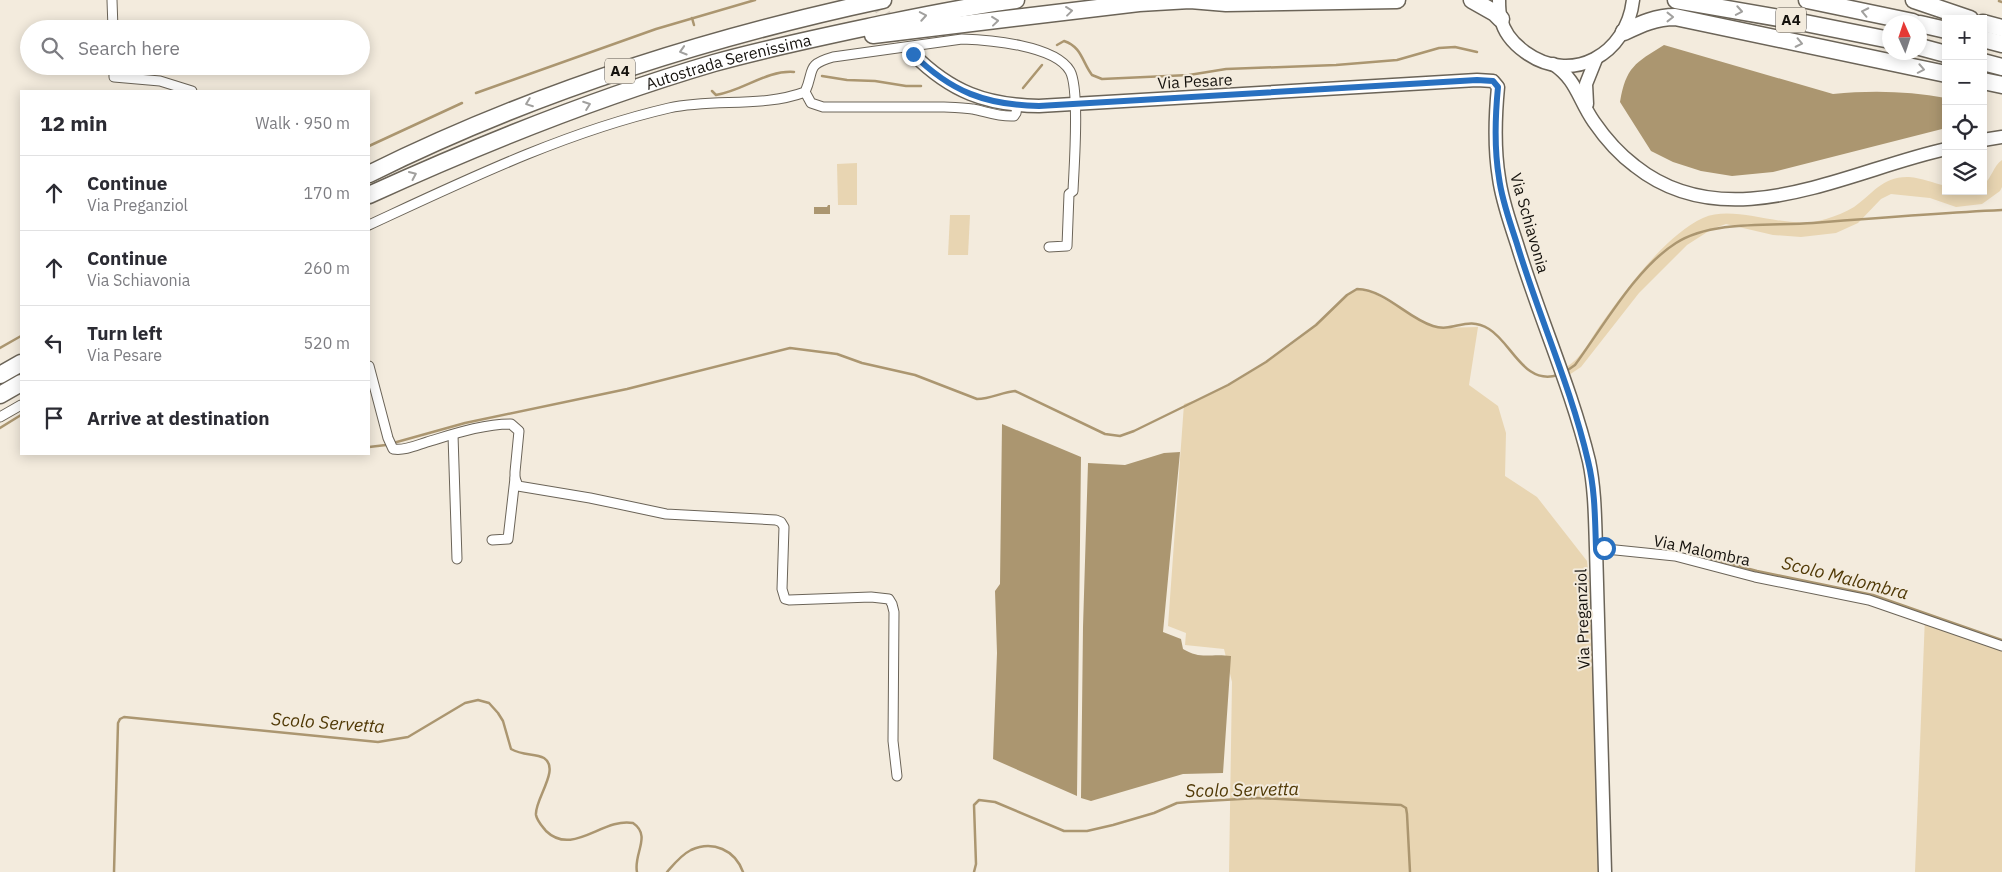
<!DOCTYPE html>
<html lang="en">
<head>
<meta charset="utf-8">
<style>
  body { margin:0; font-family:"IBM Plex Sans",sans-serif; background:#f2f2f3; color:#2b2b33 }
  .controls { position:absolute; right:15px; top:15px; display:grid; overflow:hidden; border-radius:0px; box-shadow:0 2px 12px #0003 }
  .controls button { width:45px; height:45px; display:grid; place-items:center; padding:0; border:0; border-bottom:1px solid #e1e1e2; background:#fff; color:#2b2b33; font:25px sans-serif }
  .compass { position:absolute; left:1882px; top:15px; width:45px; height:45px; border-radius:50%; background:#fff; box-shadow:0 2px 12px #0003; rotate:357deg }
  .stop { position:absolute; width:15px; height:15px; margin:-11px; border:4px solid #2870c0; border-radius:50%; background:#fff }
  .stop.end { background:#2870c0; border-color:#fff; box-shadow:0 1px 5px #0008 }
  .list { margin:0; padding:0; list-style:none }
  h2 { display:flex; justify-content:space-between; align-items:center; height:65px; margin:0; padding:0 20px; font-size:21px }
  h2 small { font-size:16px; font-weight:400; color:#7c7c81 }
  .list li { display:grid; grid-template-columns:32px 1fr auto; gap:15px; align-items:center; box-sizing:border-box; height:75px; padding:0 20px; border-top:1px solid #e1e1e2 }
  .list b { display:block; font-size:19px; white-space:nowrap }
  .list p { margin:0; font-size:16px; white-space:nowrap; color:#7c7c81 }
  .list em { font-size:16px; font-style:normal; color:#7c7c81 }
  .icon { flex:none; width:28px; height:28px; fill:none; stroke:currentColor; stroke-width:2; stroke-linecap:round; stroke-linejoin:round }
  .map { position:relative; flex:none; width:2002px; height:872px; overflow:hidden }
  .search { position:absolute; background:#fff; box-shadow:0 2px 12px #0003; left:20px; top:20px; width:350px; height:55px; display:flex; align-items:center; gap:12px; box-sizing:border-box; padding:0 18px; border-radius:28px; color:#7c7c81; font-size:19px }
  .panel { position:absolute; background:#fff; box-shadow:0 2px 12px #0003; left:20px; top:90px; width:350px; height:365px; border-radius:0px }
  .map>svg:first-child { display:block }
</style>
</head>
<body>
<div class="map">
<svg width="2002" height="872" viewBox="0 0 2002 872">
  <rect width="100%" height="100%" fill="#f3ebdd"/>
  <g fill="#e8d5b2">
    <path d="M2002,160V187L2000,191L1982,204L1956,207L1930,198L1891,194L1881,199L1858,223L1836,233L1801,237L1773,235L1726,224L1712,229L1687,245L1639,293L1581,367L1569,375L1566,367C1580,360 1590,340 1599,327C1624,292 1664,236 1703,218C1737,203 1786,232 1826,219C1836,216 1846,212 1854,207C1873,194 1882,176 1909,177C1922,178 1933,183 1946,186V191H1983V185C1992,178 1993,166 2002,160Z"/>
    <path d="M857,163V205H838L837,164Z"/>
    <path d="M950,215H970L968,255H948Z"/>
    <path d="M1357,289L1375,294L1430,325L1440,328L1478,327L1469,385L1498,406L1506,433L1505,476L1537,497L1587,561L1601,695L1604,872H1229L1232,682L1224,649L1185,645L1186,633L1168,626L1184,404C1228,391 1281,355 1316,325C1329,314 1341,296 1357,289Z"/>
    <path d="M1925,616L2002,647V872H1915Z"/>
  </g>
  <g fill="#ab9670">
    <path d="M1664,45L1833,94C1871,90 1909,91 1946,98V128L1773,172L1732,176L1701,171L1673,162L1651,151L1620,102C1626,67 1635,63 1664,45Z"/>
    <path d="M828,205H830V214H814V207H827Z"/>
    <path d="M1002,424L1081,457L1077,796L993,759L997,653L995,591L1000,584Z"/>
    <path d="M1180,452L1163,632L1181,639L1183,649C1201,660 1210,653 1231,656L1223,773L1183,774L1091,801L1081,798L1083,627L1088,463L1125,465L1164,453Z"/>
  </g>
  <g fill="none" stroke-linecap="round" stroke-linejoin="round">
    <g stroke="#ab9670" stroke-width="2.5">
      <path d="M1999,1L2002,2"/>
      <path d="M692,18L694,25"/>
      <path d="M1057,45L1064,41C1082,47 1082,62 1092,75L1102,79L1189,75L1226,69L1336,65L1397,60L1439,48L1455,47L1477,52"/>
      <path d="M822,76L847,80L875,81L906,86H921"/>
      <path d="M1023,88L1042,65"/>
      <path d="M712,91L716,95C743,91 766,70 794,72"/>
      <path d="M476,93L656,29L755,0"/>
      <path d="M369,146L462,103"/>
      <path d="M0,348L21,336"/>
      <path d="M1565,372L1575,365C1603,327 1636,268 1676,243C1712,220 1771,226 1813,223C1876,218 1939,213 2002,210"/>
      <path d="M0,428L21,415"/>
      <path d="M369,447L386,445L465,423L627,389L790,348L837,354L862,363L915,375L977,399C991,399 1002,392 1015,391L1105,434L1120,436L1134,431L1228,385L1266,362L1316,325L1347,295L1357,289C1386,290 1407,318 1433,326C1454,333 1466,315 1489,329C1512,343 1524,386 1558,375"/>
      <path d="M1708,558L1757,571L1873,595L2002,640"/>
      <path d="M114,872L118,723L120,719L124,717L378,742L408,737L465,703L478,700L489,703L498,713L503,721L511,749C523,756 535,753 544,758C561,769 534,800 536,815C537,821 542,826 546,831C573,857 603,817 633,823C652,836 633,854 637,872"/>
      <path d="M667,872C674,864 681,855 691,850C713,840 735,850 743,872"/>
      <path d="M974,872L976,864L974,805L979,800L995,802L1064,831H1087L1113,825L1154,813L1177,803L1188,802L1258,798L1401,805L1406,808L1407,814L1410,872"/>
    </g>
    <path stroke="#d2cabe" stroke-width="12" stroke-dasharray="12 6" stroke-linecap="butt" d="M874,0L913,54"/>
    <defs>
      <g id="street">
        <path d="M112,0L113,29"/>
        <path d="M114,66V77L160,81L192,91"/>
        <path d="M805,92L811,103L823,107H944C954,107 963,108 973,109C987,112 999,117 1014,116L1016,113L1017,106"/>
        <path d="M369,225C466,180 565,132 669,108C714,98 762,108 805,92C815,70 805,65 833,57L962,39C989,40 1055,45 1070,71C1080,89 1074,167 1073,191L1069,194L1067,246L1049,247"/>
        <path d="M369,366L388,438L393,449C405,451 417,445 427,442C454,434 483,424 511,424L519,431L515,472V478L518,486L590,498L666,514L776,520L781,522L784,527L782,589L785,599L789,600L871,597L889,599L892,604L894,612L893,741L897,776"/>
        <path d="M0,417L21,405"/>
        <path d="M453,435L457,559"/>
        <path d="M492,540L508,539L515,478"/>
        <path d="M1596,548L1675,556L1755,577L1869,600L2002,646"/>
      </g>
      <g id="secondary">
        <path d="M1499,0C1499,6 1499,13 1501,19C1504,33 1514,44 1525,52C1572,86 1627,54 1633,0"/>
        <path d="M913,54C951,92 986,105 1039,106L1477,80L1493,81L1498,87C1495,118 1494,148 1499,178C1502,201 1510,222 1517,244C1539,317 1571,387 1589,461C1595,489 1595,519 1596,548L1605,872"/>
        <path d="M1553,64C1577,80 1578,99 1594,122C1605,138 1619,154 1635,166C1728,240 1847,171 1946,149"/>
        <path d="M1587,104L1586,84L1596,59"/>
        <path d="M1983,140L2002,137"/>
      </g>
      <g id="highway">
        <path d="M1472,0L1495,13L1501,19"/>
        <path d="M1676,0L1790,20L1890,40"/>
        <path d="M1807,0L1913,22"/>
        <path d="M1914,0L1970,19"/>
        <path d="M1983,23L2002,28"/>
        <path d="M1920,24L1946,30"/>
        <path d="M1624,32C1641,24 1656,17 1675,17L1946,74"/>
        <path d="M873,35L1139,3L1190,0L1226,3L1397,0"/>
        <path d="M1983,39L2002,44"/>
        <path d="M1920,47L1946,54"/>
        <path d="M1983,62L2002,67"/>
        <path d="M1983,81L2002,85"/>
        <path d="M369,174C532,93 705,38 883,0"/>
        <path id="s1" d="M369,195C481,144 595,98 714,63C764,49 816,38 868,27C917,17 967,6 1016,0"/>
        <path d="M0,375L21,363"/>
        <path d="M0,395L21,383"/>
      </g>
    </defs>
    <use href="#street" stroke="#6b6458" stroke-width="11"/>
    <use href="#secondary" stroke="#6b6458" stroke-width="15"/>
    <use href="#highway" stroke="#6b6458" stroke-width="19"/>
    <use href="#street" stroke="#fff" stroke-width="9"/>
    <use href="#secondary" stroke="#fff" stroke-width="12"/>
    <use href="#highway" stroke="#fff" stroke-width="16"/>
  </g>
  <defs><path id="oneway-chevron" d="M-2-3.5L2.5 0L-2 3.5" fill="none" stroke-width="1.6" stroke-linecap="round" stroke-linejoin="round" transform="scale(1.25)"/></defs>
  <g stroke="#a1a09e">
    <use href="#oneway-chevron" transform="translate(1069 11) rotate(-7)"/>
    <use href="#oneway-chevron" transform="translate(1739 11) rotate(10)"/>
    <use href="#oneway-chevron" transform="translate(1865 12) rotate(-168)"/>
    <use href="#oneway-chevron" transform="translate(923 16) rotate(-10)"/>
    <use href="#oneway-chevron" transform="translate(1670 17)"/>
    <use href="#oneway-chevron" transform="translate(995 21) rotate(-6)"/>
    <use href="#oneway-chevron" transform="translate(1799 43) rotate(12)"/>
    <use href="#oneway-chevron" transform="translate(683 51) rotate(163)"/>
    <use href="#oneway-chevron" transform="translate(1921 69) rotate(11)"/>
    <use href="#oneway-chevron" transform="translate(529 103) rotate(159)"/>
    <use href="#oneway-chevron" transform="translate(587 105) rotate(-20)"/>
    <use href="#oneway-chevron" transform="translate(413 175) rotate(-24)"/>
  </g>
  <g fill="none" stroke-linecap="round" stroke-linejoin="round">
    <path stroke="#2870c0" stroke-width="6" d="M913,54C951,92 986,105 1039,106L1477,80L1493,81L1498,87C1495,118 1494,148 1499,178C1502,201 1510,222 1517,244C1539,317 1571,387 1588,461C1595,489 1595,519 1596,548H1604"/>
  </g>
  <g text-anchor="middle" stroke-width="4" stroke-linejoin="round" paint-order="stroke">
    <g fill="#f3ebdd" stroke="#58534b" stroke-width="1">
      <rect x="1776" y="7.5" width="30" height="25" rx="4"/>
      <rect x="605" y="58.5" width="30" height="25" rx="4"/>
    </g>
    <g font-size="15" font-weight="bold" fill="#15120d">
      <text x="1791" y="25">A4</text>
      <text x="620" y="76">A4</text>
    </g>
    <g font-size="16" fill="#15120d" stroke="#f3ebdd">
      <text dy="6" stroke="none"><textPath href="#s1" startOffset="384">Autostrada Serenissima</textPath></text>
      <text transform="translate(1195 81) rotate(-3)" y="6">Via Pesare</text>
      <text transform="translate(1530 223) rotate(74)" y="6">Via Schiavonia</text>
      <text transform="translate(1702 550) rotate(12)" y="6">Via Malombra</text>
      <text transform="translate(1582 619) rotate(-92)" y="6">Via Preganziol</text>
    </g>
    <g font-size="18" font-style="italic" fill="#503906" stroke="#f3ebdd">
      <text transform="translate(1845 578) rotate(14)" y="6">Scolo Malombra</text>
      <text transform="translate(328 723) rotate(4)" y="6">Scolo Servetta</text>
      <text transform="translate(1242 790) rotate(-1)" y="6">Scolo Servetta</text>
    </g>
  </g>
</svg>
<div class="controls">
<button>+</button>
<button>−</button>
<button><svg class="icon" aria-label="locate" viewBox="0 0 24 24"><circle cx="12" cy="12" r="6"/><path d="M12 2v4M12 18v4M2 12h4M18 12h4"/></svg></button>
<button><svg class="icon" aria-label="layers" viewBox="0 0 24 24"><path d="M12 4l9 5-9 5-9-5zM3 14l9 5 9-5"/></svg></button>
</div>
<svg class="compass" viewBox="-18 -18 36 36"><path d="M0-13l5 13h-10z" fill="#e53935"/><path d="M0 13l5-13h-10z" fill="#7c7c81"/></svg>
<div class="stop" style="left:1604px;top:548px"></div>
<div class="stop end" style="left:913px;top:54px"></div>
<div class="search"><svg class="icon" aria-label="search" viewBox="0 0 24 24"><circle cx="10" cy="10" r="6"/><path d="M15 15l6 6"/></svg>Search here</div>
<section class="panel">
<h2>12 min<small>Walk · 950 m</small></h2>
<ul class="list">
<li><svg class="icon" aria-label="ahead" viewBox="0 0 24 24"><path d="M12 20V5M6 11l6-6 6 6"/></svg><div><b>Continue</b><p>Via Preganziol</p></div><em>170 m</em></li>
<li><svg class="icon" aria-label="ahead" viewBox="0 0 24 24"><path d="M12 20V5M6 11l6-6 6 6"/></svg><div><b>Continue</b><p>Via Schiavonia</p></div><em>260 m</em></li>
<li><svg class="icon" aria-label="left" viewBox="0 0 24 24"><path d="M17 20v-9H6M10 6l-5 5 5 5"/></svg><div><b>Turn left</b><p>Via Pesare</p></div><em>520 m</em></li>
<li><svg class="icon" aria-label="arrive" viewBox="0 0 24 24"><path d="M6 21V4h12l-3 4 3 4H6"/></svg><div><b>Arrive at destination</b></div></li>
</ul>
</section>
</div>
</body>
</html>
